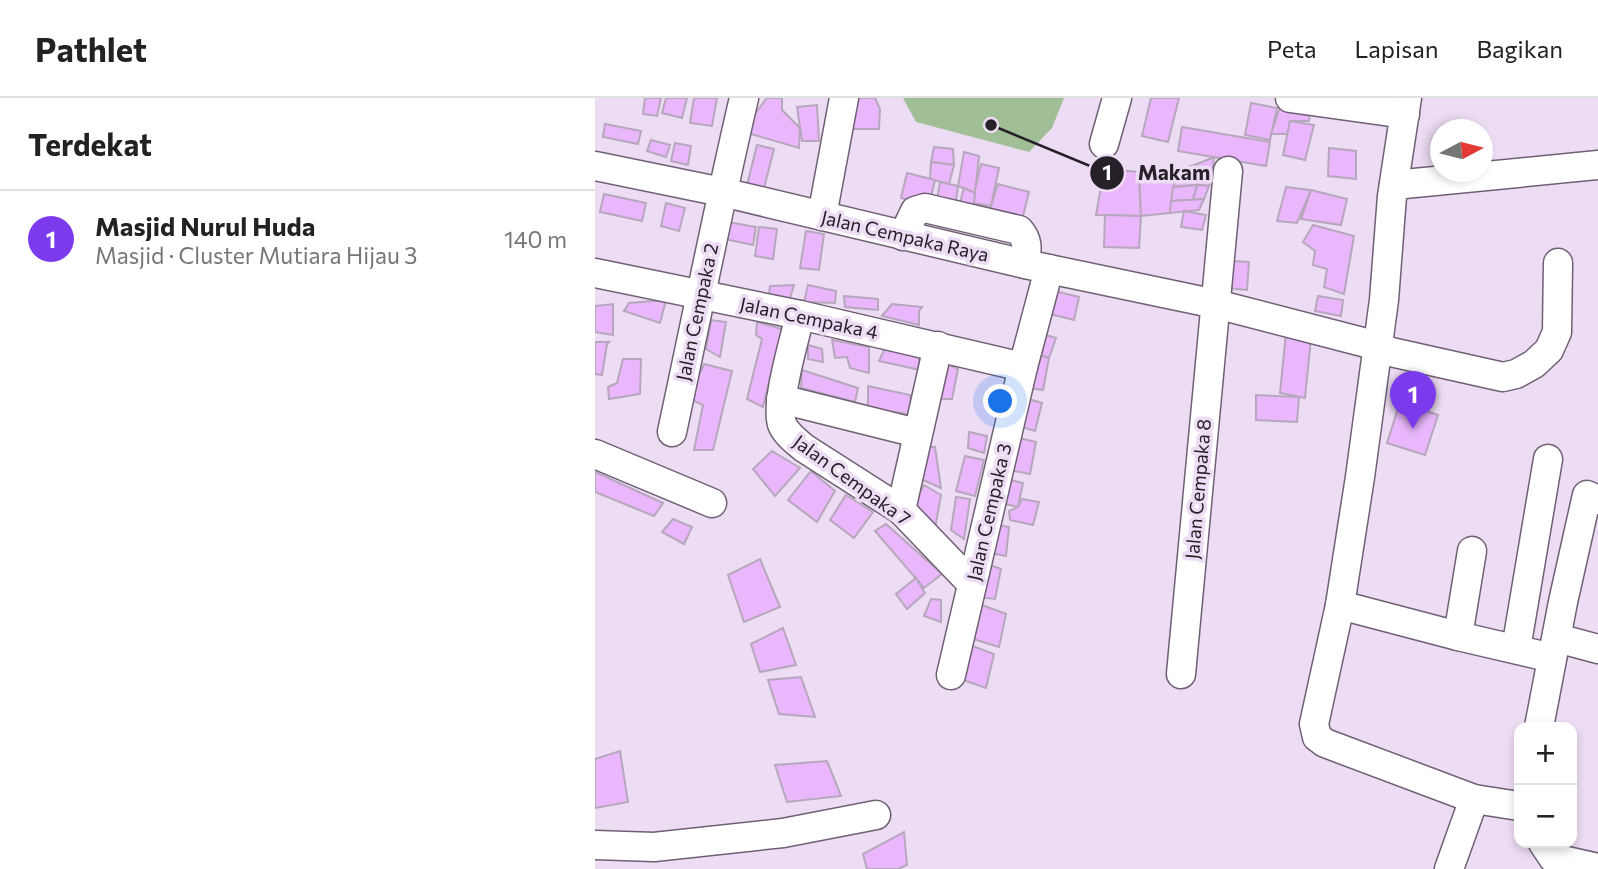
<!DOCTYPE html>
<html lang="id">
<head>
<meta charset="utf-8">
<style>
  body { margin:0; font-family:Commissioner,sans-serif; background:#f6f6f6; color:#222 }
  .controls { position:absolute; right:21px; bottom:21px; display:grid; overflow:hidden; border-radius:14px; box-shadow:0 4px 10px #0003 }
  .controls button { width:63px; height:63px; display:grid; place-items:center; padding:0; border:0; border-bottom:2px solid #e0e0e0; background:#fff; color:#222; font:35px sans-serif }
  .compass { position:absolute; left:835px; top:21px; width:63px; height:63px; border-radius:50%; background:#fff; box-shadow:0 4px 10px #0003; rotate:83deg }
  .you { position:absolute; left:406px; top:304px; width:24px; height:24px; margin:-18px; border:5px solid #fff; border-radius:50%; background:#1a73e8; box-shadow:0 0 0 10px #1a73e833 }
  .badge { display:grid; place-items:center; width:46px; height:46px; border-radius:50%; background:#7c3aed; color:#fff; font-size:23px; font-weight:700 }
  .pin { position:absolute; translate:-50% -58px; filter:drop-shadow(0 2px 4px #0008) }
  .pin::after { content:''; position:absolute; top:37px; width:24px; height:21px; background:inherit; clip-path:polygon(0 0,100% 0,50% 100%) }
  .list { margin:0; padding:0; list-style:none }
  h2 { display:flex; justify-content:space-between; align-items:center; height:91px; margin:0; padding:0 28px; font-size:30px }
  h2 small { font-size:23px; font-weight:400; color:#767676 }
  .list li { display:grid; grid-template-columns:46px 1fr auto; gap:21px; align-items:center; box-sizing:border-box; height:98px; padding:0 28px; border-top:2px solid #e0e0e0 }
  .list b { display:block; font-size:26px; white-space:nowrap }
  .list p { margin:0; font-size:23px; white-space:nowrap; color:#767676 }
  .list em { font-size:23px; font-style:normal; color:#767676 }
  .map { position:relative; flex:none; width:1003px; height:771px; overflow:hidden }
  header { display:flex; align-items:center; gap:42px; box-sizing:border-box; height:98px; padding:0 35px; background:#fff; border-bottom:2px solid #e0e0e0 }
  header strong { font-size:33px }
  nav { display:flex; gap:38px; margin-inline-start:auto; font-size:24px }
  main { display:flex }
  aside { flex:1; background:#fff }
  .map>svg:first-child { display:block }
</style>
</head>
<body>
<header>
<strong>Pathlet</strong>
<nav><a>Peta</a><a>Lapisan</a><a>Bagikan</a></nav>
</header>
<main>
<aside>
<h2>Terdekat<small></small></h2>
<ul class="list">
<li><span class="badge">1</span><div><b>Masjid Nurul Huda</b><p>Masjid · Cluster Mutiara Hijau 3</p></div><em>140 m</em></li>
</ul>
</aside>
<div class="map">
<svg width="1003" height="771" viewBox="0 0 1003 771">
  <rect width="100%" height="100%" fill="#edddf4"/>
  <path fill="#a1bf96" d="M308,0H469L457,30L434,54L321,24Z"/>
  <g fill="#eab7fc" stroke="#b6a7bc" stroke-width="2">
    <path d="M50,0H66L62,18L48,16Z"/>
    <path d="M71,0H92L87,20L67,15Z"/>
    <path d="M99,0H122L117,28L95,25Z"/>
    <path d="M172,0H187V12L205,30L204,50L156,36L155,22Z"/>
    <path d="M261,0H280L285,11L284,31H256Z"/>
    <path d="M556,0H584L573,44L547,38Z"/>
    <path d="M656,5L682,10L675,42L650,37Z"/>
    <path d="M686,6L715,13L714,23H695L693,36H676Z"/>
    <path d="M222,7L224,43H207L202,9Z"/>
    <path d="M695,23L719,27L710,62L688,57Z"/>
    <path d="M10,26L46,33L43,46L8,39Z"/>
    <path d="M587,29L675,44L671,68L583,53Z"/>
    <path d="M56,42L75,47L71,59L52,53Z"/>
    <path d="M80,45L96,48L93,67L76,63Z"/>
    <path d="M162,47L179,51L168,94L151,91Z"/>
    <path d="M339,49L358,51L359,67L336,64Z"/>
    <path d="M734,50L761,53V81L733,78Z"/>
    <path d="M369,54L384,58L380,95L363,88Z"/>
    <path d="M619,59L617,77L602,78V66Z"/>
    <path d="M336,64L359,67L354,86L335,81Z"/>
    <path d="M386,66L404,70L396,108L377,105Z"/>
    <path d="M602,66V87L578,89L581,73Z"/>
    <path d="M509,71L544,74L546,118L501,117Z"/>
    <path d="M581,73L575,115L546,118L544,74Z"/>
    <path d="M312,75L340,82L334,107L306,100Z"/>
    <path d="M617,77L614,88L602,87V78Z"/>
    <path d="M345,84L363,88L360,110L341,107Z"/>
    <path d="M403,86L434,94L425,130L395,123L396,108Z"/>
    <path d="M602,87L598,102L576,103L578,89Z"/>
    <path d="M602,87L614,88L609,101L598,102Z"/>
    <path d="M691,89L716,92L702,125L682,123Z"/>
    <path d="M369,90L380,95L378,116L363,112Z"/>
    <path d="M716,92L752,101L746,127L706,121Z"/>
    <path d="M9,96L51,105L47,123L5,114Z"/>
    <path d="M609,101L604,112L575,115L576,103Z"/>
    <path d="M71,105L90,110L84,133L66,128Z"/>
    <path d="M589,113L611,117L607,132L586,129Z"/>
    <path d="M510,117L546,118L544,150L509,149Z"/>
    <path d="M128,123L161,129L158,147L125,140Z"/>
    <path d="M718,127L759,138L749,196L729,189L732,171L718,167L720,153L708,144Z"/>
    <path d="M164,129L182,131L178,161L160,158Z"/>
    <path d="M211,133L229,136L224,172L205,170Z"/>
    <path d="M638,163L654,164L652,192L632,190Z"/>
    <path d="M199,187L194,203L174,197L175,188Z"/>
    <path d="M213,187L241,193L240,205L209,204Z"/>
    <path d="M456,192L484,199L479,222L451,215Z"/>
    <path d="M249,198L283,201V212L250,209Z"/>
    <path d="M723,198L748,202L746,218L720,213Z"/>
    <path d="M71,202L65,225L29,213L34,205Z"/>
    <path d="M18,206V237L0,234V208Z"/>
    <path d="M297,206L327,209L324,213V227L287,218Z"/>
    <path d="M116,222L131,224L125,259L111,251Z"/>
    <path d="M162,224L187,231L168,309L152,301L167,241L161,237Z"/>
    <path d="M691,235L716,240L710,300L685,295Z"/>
    <path d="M447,236L461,240L454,260L441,256Z"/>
    <path d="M237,242L274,249V275L255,270L252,259L240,260Z"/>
    <path d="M0,244H14L12,246L7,277L0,276Z"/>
    <path d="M213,247L227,251L228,264L213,261Z"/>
    <path d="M290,250L323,259L330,273L284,263Z"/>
    <path d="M441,256L454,260L448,292L434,290Z"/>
    <path d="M28,261H46L45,296L14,301L13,289L22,285Z"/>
    <path d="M347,264L363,271L357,301H344Z"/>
    <path d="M109,266L137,273L118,352H99L108,307L93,300Z"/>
    <path d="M207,272L263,290L260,304L206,290Z"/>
    <path d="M273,288L315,297L318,317L273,310Z"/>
    <path d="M661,297L704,299L702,324L661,322Z"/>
    <path d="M427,299L447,305L440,333L420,327Z"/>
    <path d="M805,304L843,317L830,357L792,345Z"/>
    <path d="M374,334L392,338L389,355L373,350Z"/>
    <path d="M420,339L441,344L435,376L414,372Z"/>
    <path d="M330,349H340L346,390L321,379Z"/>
    <path d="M177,353L205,370L180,398L158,371Z"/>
    <path d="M370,358L389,362L380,398L361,393Z"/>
    <path d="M216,373L240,393L222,424L193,402Z"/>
    <path d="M0,374L68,405L59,418L0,394Z"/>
    <path d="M411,381L428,385L423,409L406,405Z"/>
    <path d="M329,387L346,397L339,436L316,410Z"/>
    <path d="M251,397L278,414L259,440L235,422Z"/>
    <path d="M361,399L375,401L369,441L356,432Z"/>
    <path d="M427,401L444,404L438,427L415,422L414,413L423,409Z"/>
    <path d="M78,421L97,429L89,446L67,434Z"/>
    <path d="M291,426L347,476L329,490L280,433Z"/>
    <path d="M398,426L414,429L411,458L395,455Z"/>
    <path d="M165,461L185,509L149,524L133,477Z"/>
    <path d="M389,465L406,471L400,501L382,499Z"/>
    <path d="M321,480L330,495L312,511L301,496Z"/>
    <path d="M336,501L346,502V524L329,518Z"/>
    <path d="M379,504L411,516L404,549L372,539Z"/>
    <path d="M188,530L201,567L165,574L156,546Z"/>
    <path d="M370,545L399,556L391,590L360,579Z"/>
    <path d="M206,579L220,619L184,616L173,582Z"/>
    <path d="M25,653L33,704L0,710V661Z"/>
    <path d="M232,663L246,698L192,704L180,667Z"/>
    <path d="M309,734L312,767L303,771H272L268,756Z"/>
  </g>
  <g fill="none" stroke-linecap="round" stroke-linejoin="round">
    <defs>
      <g id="minor">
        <path d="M695,0L810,16"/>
        <path d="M812,0L797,98L789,202L765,379L745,507L719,626L722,639L730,645L879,701L924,708"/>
        <path d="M509,46L522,0"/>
        <path d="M0,68L127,94L430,166L621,206L783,248L796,254L908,279L921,276L939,266L954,252L962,234L963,165"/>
        <path d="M799,87L1003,67"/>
        <path d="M227,118L249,0"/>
        <path d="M308,138L320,113L330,110L424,132C434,143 432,152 430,166"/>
        <path d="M0,175L205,217L428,269"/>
        <path d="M205,217C200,241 180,304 187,326C191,336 201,343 209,350L306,412L377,486"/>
        <path d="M186,301L322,335"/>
        <path d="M77,334C101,222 123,111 149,0"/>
        <path d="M0,356L117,405"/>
        <path d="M306,412L343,248"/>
        <path d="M745,507L863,538L957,560"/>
        <path d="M863,538L877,453"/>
        <path d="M962,540L1003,551"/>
        <path d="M921,551L953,361"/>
        <path d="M586,576L633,73"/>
        <path d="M356,577L428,269L454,171"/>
        <path d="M944,629L968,504L992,397L1003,402"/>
        <path d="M948,745L958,760L1003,770"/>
        <path d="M0,747L59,749L188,735L281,717"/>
        <path d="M854,771L879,701"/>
      </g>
    </defs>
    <use href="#minor" stroke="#6f6074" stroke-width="31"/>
    <use href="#minor" stroke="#fff" stroke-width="28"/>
  </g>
  <g text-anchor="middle" stroke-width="7" stroke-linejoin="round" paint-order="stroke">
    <g font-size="19" fill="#262028" stroke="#edddf4">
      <text transform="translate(310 138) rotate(13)" y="7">Jalan Cempaka Raya</text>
      <text transform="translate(102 214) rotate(-78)" y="7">Jalan Cempaka 2</text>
      <text transform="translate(214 220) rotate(12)" y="7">Jalan Cempaka 4</text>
      <text transform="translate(257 382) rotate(36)" y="7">Jalan Cempaka 7</text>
      <text transform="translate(603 391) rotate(-85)" y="7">Jalan Cempaka 8</text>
      <text transform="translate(394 414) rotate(-77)" y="7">Jalan Cempaka 3</text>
    </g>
  </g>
  <path fill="none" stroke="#262028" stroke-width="2.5" d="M396 27L512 75"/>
  <g fill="#262028" stroke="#edddf4" stroke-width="2.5">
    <circle cx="396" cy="27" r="7"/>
    <circle cx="512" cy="75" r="18"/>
  </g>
  <g font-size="21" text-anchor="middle" font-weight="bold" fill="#fff">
    <text x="512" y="82">1</text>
  </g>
  <g font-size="21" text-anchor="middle" font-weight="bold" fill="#262028" stroke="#edddf4" stroke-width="7" stroke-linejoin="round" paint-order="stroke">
    <text x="579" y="82">Makam</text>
  </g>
</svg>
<div class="controls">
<button>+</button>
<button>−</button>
</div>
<svg class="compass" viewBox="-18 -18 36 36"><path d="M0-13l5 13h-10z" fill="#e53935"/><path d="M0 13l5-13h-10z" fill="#767676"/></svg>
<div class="you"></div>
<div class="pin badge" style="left:818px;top:331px">1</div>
</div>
</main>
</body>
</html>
